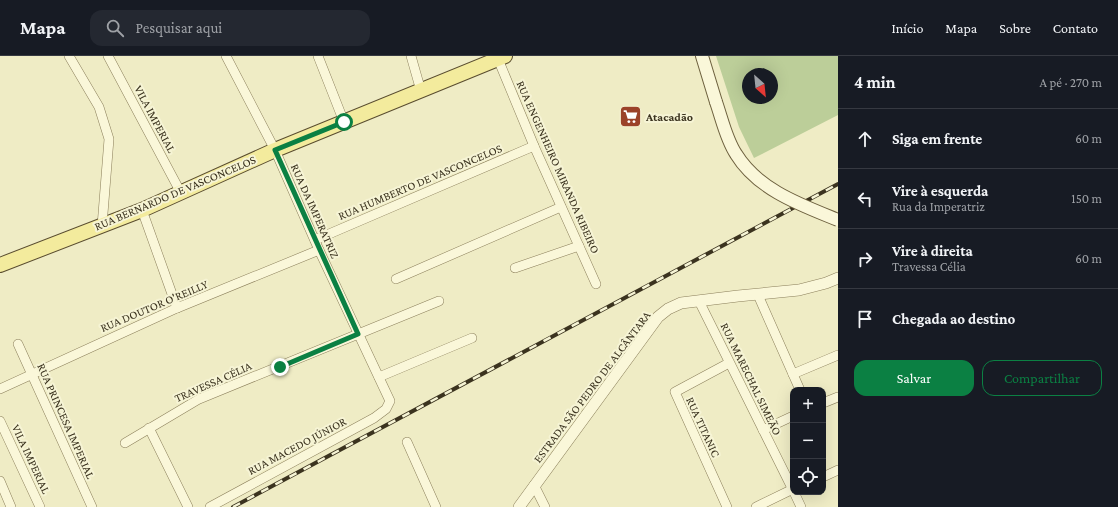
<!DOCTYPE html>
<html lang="pt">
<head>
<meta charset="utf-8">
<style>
  body { margin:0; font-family:"Crimson Pro",serif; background:#242831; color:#f1f3f6 }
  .controls { position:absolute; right:12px; bottom:12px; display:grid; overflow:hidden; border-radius:8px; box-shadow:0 4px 16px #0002 }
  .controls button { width:36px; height:36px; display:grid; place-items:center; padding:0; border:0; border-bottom:1px solid #363941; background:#171b24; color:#f1f3f6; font:20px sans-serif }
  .compass { position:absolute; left:742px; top:12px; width:36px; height:36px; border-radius:50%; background:#171b24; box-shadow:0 4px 16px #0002; rotate:153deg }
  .stop { position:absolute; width:12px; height:12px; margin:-9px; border:3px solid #0b8043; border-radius:50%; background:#fff }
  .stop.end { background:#0b8043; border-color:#fff; box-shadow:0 1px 4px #0008 }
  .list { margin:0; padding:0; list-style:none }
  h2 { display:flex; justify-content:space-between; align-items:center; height:52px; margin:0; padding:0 16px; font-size:17px }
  h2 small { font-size:13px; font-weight:400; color:#9ea1a6 }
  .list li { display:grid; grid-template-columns:26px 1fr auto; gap:12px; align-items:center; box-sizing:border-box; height:60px; padding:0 16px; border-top:1px solid #363941 }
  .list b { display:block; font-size:15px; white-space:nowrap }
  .list p { margin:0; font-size:13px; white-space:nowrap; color:#9ea1a6 }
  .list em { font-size:13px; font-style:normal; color:#9ea1a6 }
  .actions { display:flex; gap:8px; padding:12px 16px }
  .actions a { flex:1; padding:9px 0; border:1px solid #0b8043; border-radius:12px; text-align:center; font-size:14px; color:#0b8043 }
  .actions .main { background:#0b8043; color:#fff }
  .icon { flex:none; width:22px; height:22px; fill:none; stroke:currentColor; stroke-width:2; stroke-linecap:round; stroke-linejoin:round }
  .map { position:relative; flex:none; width:838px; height:451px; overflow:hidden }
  header { display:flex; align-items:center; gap:24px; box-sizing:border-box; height:56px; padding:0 20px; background:#171b24; border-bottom:1px solid #363941 }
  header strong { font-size:19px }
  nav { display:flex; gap:22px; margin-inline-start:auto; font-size:14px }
  .search { width:280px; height:36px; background:#242831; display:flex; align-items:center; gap:10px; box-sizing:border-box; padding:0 14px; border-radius:12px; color:#9ea1a6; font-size:15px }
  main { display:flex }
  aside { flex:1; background:#171b24 }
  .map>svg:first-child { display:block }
</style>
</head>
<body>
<header>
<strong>Mapa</strong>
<div class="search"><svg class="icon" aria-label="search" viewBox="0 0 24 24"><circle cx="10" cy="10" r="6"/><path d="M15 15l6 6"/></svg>Pesquisar aqui</div>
<nav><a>Início</a><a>Mapa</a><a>Sobre</a><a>Contato</a></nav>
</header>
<main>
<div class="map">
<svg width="838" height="451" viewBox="0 0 838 451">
  <rect width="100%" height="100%" fill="#efecc5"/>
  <path fill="#bcce99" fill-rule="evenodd" d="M716,0H838V59L754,102L739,71ZM748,18H772V42H748Z"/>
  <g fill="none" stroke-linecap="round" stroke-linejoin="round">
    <defs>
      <g id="minor">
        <path d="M69,0L99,51L109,83L102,170"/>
        <path d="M108,0L181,137"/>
        <path d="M318,0L344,66"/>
        <path d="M411,0L421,35"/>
        <path d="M498,3L534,90L596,228"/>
        <path d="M142,154L177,252"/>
        <path d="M315,184L534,90"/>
        <path d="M515,212L579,190"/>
        <path d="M396,223L561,151"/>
        <path d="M758,239L800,334"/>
        <path d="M699,245L793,434"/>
        <path d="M18,288L92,451"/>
        <path d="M793,318L838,299"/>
        <path d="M379,321L472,282"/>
        <path d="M0,333L177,252L319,194"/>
        <path d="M823,347L838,341"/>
        <path d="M0,365L40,451"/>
        <path d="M149,372L188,451"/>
        <path d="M763,374L793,360"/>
        <path d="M407,386L436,451"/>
        <path d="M125,387L199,343L439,245"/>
        <path d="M823,421L838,414"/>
        <path d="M0,425L11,451"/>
        <path d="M534,429L545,451"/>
        <path d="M794,436L801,451"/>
        <path d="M210,451L374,362L386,353L390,345L319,194L275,94L226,0"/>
        <path d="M727,451L675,336L729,307"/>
        <path d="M756,451L793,433"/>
      </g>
      <path id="tertiary" d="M519,451L658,261L668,253L681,247L738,240L799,234L826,227L838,222"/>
      <path id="secondary" d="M702,0L716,46"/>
      <path id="primary" d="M0,209L142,154L275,94L505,0"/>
    </defs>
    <use href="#minor" stroke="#8b7f5b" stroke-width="10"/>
    <use href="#tertiary" stroke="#8b7f5b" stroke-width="12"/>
    <use href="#secondary" stroke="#6d603e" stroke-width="14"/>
    <use href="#primary" stroke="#594c2f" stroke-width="16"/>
    <use href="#minor" stroke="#faf7d9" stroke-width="9"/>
    <use href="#tertiary" stroke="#faf7d9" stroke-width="11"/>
    <use href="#secondary" stroke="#faf7d9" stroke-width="12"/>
    <use href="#primary" stroke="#f3eb9d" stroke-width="14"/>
    <defs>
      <path id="rail" d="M233,451L838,128"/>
    </defs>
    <use href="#rail" stroke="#3b331f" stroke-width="4"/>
    <use href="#rail" stroke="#f6f4d5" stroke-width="2.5" stroke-dasharray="8" stroke-linecap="butt"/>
    <defs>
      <path id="secondary-bridge" d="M716,46C722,63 726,83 736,98C758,134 801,149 838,164"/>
    </defs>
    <use href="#secondary-bridge" stroke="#6d603e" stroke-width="14" stroke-linecap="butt"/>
    <use href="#secondary-bridge" stroke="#faf7d9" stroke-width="12"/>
  </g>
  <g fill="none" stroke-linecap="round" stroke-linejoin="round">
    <path stroke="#0b8043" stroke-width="5" d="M280,311L358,278L275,94L344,66"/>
  </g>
  <defs>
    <symbol id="supermarket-square" viewBox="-11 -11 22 22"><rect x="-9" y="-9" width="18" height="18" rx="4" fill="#9b4229" stroke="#f6f4d5"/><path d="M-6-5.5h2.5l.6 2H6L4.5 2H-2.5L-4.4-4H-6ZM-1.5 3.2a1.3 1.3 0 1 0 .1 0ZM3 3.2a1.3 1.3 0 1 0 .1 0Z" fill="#fff"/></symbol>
  </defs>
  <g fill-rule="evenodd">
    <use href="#supermarket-square" x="618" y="48" width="25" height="25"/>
  </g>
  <g text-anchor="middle" stroke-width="4" stroke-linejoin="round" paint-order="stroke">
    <g font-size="12" font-weight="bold" fill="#3b331f" stroke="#f6f4d5" text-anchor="start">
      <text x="646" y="65">Atacadão</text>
    </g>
    <g font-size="12" fill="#3b331f" stroke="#f6f4d5">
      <text transform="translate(155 63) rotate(62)" y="4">VILA IMPERIAL</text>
      <text transform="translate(558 111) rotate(66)" y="4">RUA ENGENHEIRO MIRANDA RIBEIRO</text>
      <text transform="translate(420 126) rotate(-23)" y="4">RUA HUMBERTO DE VASCONCELOS</text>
      <text transform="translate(175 137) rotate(-23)" y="4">RUA BERNARDO DE VASCONCELOS</text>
      <text transform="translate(315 155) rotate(66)" y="4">RUA DA IMPERATRIZ</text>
      <text transform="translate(154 250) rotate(-23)" y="4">RUA DOUTOR O'REILLY</text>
      <text transform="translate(751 323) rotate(64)" y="4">RUA MARECHAL SIMEÃO</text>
      <text transform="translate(213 326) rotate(-24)" y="4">TRAVESSA CÉLIA</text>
      <text transform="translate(592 331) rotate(-53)" y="4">ESTRADA SÃO PEDRO DE ALCÂNTARA</text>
      <text transform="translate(66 365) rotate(66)" y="4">RUA PRINCESA IMPERIAL</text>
      <text transform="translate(703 371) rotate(65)" y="4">RUA TITANIC</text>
      <text transform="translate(297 390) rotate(-28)" y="4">RUA MACEDO JÚNIOR</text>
      <text transform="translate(31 403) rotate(65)" y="4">VILA IMPERIAL</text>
    </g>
  </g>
</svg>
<div class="controls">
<button>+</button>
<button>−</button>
<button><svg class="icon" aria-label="locate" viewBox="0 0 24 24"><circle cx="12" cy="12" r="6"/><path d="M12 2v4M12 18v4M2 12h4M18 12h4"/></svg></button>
</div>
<svg class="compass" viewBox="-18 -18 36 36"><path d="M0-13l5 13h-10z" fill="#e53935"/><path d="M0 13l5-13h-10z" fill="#9ea1a6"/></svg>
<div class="stop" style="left:344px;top:66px"></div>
<div class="stop end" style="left:280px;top:311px"></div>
</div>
<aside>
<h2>4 min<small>A pé · 270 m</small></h2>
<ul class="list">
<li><svg class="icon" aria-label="ahead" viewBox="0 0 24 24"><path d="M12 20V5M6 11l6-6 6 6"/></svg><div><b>Siga em frente</b></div><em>60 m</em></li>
<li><svg class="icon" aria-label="left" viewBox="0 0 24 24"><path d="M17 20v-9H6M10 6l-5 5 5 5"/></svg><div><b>Vire à esquerda</b><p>Rua da Imperatriz</p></div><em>150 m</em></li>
<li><svg class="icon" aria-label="right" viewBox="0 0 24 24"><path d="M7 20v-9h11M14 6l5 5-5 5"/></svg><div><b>Vire à direita</b><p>Travessa Célia</p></div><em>60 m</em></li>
<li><svg class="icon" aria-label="arrive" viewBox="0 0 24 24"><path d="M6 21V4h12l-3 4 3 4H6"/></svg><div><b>Chegada ao destino</b></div></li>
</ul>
<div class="actions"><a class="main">Salvar</a><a>Compartilhar</a></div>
</aside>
</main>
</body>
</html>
